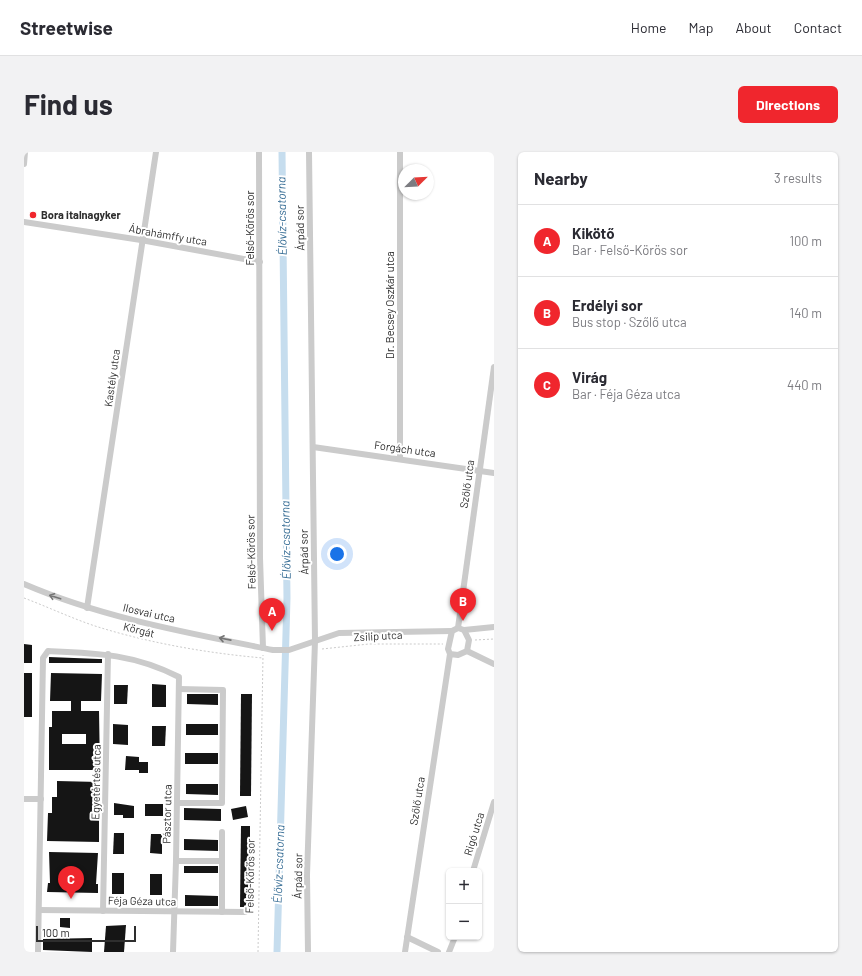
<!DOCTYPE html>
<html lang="en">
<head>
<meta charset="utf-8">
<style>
  body { margin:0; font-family:Barlow,sans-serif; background:#f2f2f3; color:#2b2b33 }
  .controls { position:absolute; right:12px; bottom:12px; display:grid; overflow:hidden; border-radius:6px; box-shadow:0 1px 3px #0004 }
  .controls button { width:36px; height:36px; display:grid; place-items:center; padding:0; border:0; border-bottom:1px solid #e1e1e2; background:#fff; color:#2b2b33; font:20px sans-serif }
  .compass { position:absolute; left:374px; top:12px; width:36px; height:36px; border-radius:50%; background:#fff; box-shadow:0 1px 3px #0004; rotate:66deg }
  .scale { position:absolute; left:12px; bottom:10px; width:100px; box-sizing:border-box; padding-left:4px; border:2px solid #2e2e2e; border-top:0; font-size:11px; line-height:14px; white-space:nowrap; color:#2e2e2e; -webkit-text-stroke:3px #fff; paint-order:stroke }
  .you { position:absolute; left:313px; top:402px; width:14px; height:14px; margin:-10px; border:3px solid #fff; border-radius:50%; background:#1a73e8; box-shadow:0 0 0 6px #1a73e833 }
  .badge { display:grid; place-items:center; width:26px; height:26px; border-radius:50%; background:#f0262d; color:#fff; font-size:13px; font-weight:700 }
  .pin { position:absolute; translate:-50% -33px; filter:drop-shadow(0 1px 2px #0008) }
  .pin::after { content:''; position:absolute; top:21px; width:14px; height:12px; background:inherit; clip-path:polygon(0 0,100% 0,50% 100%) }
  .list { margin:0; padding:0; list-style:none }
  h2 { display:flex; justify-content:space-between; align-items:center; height:52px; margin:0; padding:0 16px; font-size:17px }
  h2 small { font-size:13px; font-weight:400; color:#7c7c81 }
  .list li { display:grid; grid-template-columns:26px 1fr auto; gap:12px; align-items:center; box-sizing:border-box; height:72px; padding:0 16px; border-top:1px solid #e1e1e2 }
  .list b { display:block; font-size:15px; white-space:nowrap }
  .list p { margin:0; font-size:13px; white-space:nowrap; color:#7c7c81 }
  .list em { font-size:13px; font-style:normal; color:#7c7c81 }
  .map { position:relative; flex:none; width:470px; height:800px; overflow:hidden; border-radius:6px }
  header { display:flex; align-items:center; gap:24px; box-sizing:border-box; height:56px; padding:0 20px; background:#fff; border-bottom:1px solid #e1e1e2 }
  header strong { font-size:19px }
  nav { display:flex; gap:22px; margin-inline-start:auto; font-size:14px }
  .intro { display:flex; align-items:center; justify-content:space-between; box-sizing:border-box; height:96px; padding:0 24px }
  h1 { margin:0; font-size:28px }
  .button { padding:10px 18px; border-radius:6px; background:#f0262d; color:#fff; font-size:14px; font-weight:700 }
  main { display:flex; gap:24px; padding:0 24px }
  aside { flex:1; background:#fff; border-radius:6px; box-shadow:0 1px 3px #0004 }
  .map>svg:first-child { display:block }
</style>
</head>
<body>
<header>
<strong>Streetwise</strong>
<nav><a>Home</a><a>Map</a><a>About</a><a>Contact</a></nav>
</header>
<div class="intro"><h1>Find us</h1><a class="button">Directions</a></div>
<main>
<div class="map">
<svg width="470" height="800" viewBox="0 0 470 800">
  <rect width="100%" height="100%" fill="#fff"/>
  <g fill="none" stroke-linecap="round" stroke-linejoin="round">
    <path stroke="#c6ddee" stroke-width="7" d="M253,800L263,446L258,0"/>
  </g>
  <g fill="#151515" fill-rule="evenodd">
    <path d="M0,492L8,493V511H0Z"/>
    <path d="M25,505L75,507H78V511H25Z"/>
    <rect x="0" y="521" width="8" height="44"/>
    <path d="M27,521L78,522L77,549H57V559H75L76,618H25V575H28V559H47V549H26ZM38,582H62V592H38Z"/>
    <path d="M128,532L142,533V555H128Z"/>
    <path d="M90,533H104L103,552H90Z"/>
    <path d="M163,542H194V553L163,552Z"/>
    <path d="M217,542H228L227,644H216Z"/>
    <path d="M89,572L104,573V593L89,592Z"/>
    <rect x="162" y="572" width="32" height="11"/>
    <path d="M128,574H142L141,594H128Z"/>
    <rect x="161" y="601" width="33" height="11"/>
    <path d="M102,604L115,605V610H124V621H115V618H101Z"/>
    <path d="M33,629L75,630V690L23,689L24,661H28V645H33Z"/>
    <path d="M162,632H194V643L162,642Z"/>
    <path d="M90,651L110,654V666H99V663H90Z"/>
    <rect x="121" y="652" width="18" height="12"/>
    <path d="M222,654L224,665L209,668L207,657Z"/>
    <path d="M160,656L197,657V669L160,668Z"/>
    <path d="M217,674H226V755H216Z"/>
    <path d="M90,681H100V702H89Z"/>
    <path d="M127,682H138V702L126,701Z"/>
    <path d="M160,687L194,688V699L160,698Z"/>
    <path d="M25,700L74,701L72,732H74V741L23,740L24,731H26Z"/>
    <rect x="160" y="714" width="34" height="7"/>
    <rect x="88" y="721" width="12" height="21"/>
    <rect x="126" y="722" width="12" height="21"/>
    <path d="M161,743L194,744V754H161Z"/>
    <path d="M36,766H46V776L36,775Z"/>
    <path d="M102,773L100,800H80L82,774Z"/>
    <path d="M68,786V800L19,798V787Z"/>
  </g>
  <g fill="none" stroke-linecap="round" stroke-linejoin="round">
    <g stroke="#cbcbcb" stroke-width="1" stroke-dasharray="2 2" stroke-linecap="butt">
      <path d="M0,446C24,455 47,466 71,474C125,491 182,501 239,506"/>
      <path d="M451,488L470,487"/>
      <path d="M298,497L345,492H419"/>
      <path d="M234,800L239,503"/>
    </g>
    <g stroke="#cbcbcb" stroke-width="6">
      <path d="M235,0L236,406L239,496"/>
      <path d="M376,0V307"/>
      <path d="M0,12L1,0"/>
      <path d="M0,70L117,88L236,110"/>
      <path d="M289,295L470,321"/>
      <path d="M0,432C79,466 165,481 249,498H265L315,481L428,479"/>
      <path d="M63,456L132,0"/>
      <path d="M434,476L470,215"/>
      <path d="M440,478L470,475"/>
      <path d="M443,499L470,512"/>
      <path d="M0,647H17"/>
      <path d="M153,651H198L199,538L155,537"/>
      <path d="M152,709H198"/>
      <path d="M449,719L470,650"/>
      <path d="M15,758L221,760"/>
      <path d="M79,759L84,502"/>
      <path d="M198,760V680"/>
      <path d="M383,785L414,800"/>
      <path d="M14,800L19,506L24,499C73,501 110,502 155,525L152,709L149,800"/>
      <path d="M284,800L283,723L291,489L285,0"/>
      <path d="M381,800L426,502L424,497L428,479L434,476L440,478L445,488L443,499L434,503L426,502"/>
      <path d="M425,800L431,785"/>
    </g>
  </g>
  <defs><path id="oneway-shaft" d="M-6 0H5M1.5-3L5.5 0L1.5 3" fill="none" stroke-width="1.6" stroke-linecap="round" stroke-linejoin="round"/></defs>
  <g stroke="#757575">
    <use href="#oneway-shaft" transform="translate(31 445) rotate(-162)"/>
    <use href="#oneway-shaft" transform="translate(201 487) rotate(-169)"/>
  </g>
  <circle fill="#f0262d" stroke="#fff" stroke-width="1.5" cx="9" cy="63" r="4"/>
  <g text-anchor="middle" stroke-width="4" stroke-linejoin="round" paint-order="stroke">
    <g font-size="11" font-weight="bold" fill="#2e2e2e" stroke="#fff" text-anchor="start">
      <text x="17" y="67">Bora italnagyker</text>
    </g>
    <g font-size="11" fill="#2e2e2e" stroke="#fff">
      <text transform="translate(226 76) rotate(-90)" y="4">Felső-Körös sor</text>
      <text transform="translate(276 76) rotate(-91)" y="4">Árpád sor</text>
      <text transform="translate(144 83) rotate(10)" y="4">Ábrahámffy utca</text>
      <text transform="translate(366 153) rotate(-90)" y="4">Dr. Becsey Oszkár utca</text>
      <text transform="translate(88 226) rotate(-82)" y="4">Kastély utca</text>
      <text transform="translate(381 297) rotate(8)" y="4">Forgách utca</text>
      <text transform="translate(443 332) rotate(-82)" y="4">Szőlő utca</text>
      <text transform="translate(227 400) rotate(-91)" y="4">Felső-Körös sor</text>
      <text transform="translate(280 400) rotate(-91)" y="4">Árpád sor</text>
      <text transform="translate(125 461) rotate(13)" y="4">Ilosvai utca</text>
      <text transform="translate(115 478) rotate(14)" y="4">Körgát</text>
      <text transform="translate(354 484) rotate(-3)" y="4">Zsilip utca</text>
      <text transform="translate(72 630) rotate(-89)" y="4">Egyetértés utca</text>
      <text transform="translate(393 649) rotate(-81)" y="4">Szőlő utca</text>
      <text transform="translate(143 662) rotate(-89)" y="4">Pásztor utca</text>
      <text transform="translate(450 682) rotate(-73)" y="4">Rigó utca</text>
      <text transform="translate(226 724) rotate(-89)" y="4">Felső-Körös sor</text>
      <text transform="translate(274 724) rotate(-89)" y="4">Árpád sor</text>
      <text transform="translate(118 749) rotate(1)" y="4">Féja Géza utca</text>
    </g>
    <g font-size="12" font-style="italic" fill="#376d95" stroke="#fff">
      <text transform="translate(258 64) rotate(-91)" y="4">Élővíz-csatorna</text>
      <text transform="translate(262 388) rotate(-91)" y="4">Élővíz-csatorna</text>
      <text transform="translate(255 712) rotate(-88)" y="4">Élővíz-csatorna</text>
    </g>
  </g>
</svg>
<div class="controls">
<button>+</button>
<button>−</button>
</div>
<svg class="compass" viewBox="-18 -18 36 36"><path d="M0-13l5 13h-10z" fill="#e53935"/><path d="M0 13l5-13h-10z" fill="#7c7c81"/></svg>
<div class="scale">100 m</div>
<div class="you"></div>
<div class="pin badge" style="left:248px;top:479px">A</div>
<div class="pin badge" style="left:439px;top:469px">B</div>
<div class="pin badge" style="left:47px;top:747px">C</div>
</div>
<aside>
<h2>Nearby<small>3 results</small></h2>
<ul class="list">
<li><span class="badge">A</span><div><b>Kikötő</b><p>Bar · Felső-Körös sor</p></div><em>100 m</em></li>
<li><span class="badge">B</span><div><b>Erdélyi sor</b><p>Bus stop · Szőlő utca</p></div><em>140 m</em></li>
<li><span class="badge">C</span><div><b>Virág</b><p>Bar · Féja Géza utca</p></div><em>440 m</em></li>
</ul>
</aside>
</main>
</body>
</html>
